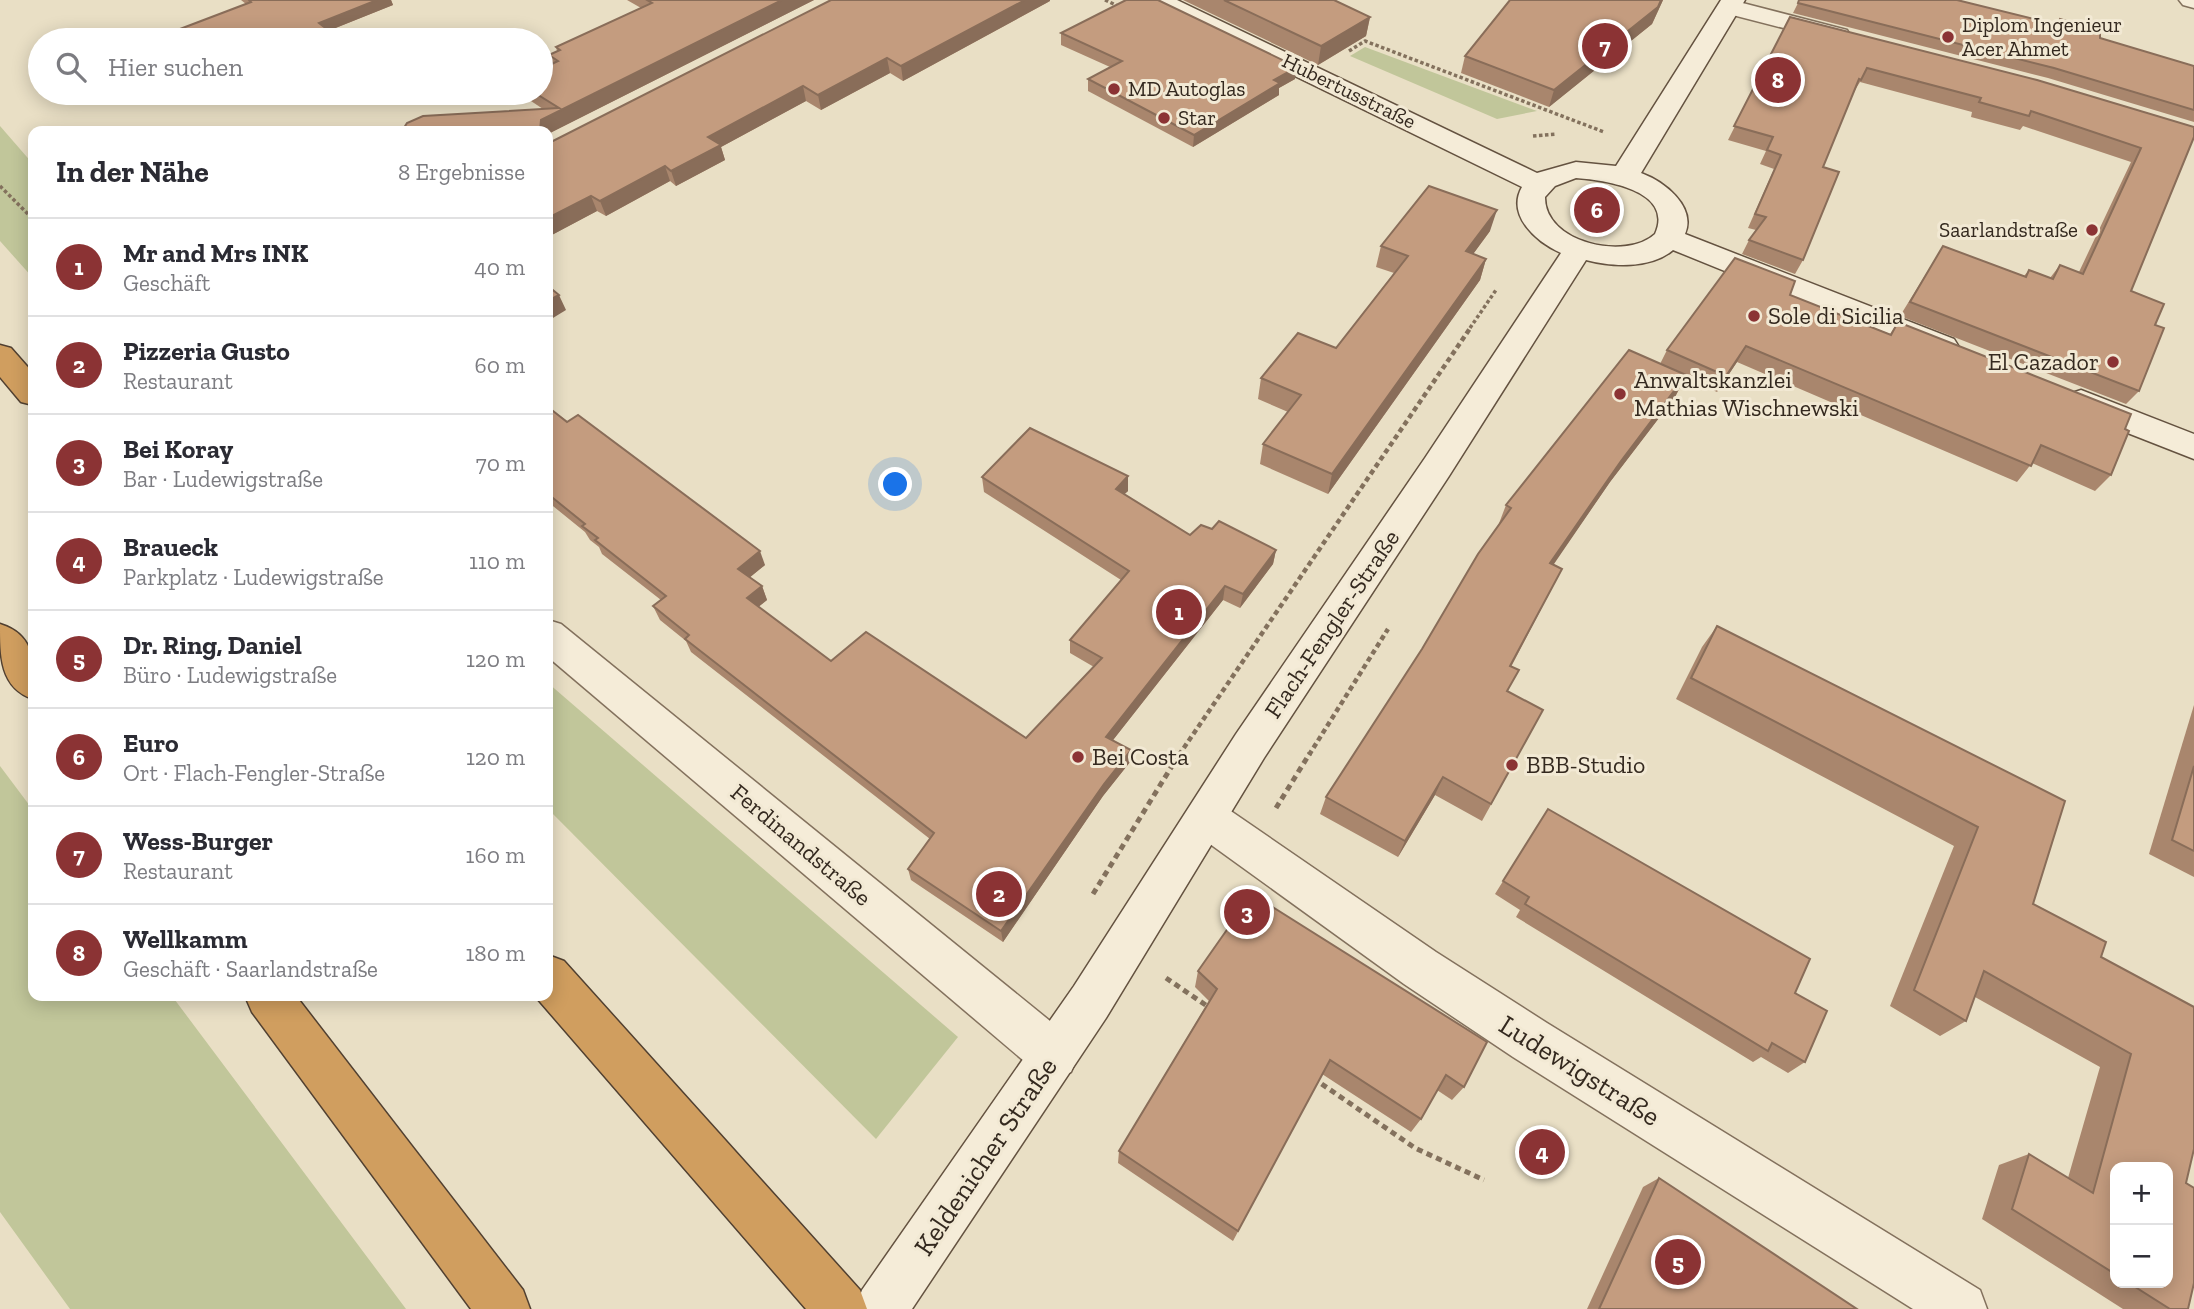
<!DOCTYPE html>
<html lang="de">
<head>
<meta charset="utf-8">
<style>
  body { margin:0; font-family:"Zilla Slab",serif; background:#f2f2f3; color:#2b2b33 }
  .controls { position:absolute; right:21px; bottom:21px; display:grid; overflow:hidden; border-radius:14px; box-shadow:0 4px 18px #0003 }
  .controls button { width:63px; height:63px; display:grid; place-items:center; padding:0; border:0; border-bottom:2px solid #e1e1e2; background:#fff; color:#2b2b33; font:35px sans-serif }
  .you { position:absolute; left:896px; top:485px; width:24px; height:24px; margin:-18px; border:5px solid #fff; border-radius:50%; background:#1a73e8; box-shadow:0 0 0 10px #1a73e833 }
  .badge { display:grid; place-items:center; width:46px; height:46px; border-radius:50%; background:#8b3334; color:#fff; font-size:23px; font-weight:700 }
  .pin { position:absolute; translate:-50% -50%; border:4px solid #fff; box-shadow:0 2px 7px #0006 }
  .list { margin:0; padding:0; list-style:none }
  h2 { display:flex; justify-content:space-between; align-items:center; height:91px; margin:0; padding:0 28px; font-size:30px }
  h2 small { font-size:23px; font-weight:400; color:#7c7c81 }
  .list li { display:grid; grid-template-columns:46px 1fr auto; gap:21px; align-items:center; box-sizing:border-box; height:98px; padding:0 28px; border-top:2px solid #e1e1e2 }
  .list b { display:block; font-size:26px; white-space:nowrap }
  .list p { margin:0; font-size:23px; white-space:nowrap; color:#7c7c81 }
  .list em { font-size:23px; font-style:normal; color:#7c7c81 }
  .icon { flex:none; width:38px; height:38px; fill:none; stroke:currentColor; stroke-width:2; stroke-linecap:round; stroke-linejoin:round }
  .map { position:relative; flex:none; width:2194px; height:1309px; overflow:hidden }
  .search { position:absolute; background:#fff; box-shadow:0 4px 18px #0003; left:28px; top:28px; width:525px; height:77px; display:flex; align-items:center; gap:18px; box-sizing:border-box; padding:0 24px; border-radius:38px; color:#7c7c81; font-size:26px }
  .panel { position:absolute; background:#fff; box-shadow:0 4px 18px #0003; left:28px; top:126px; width:525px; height:875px; border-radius:14px }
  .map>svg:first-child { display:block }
</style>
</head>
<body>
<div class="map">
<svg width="2194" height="1309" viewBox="0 0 2194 1309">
  <rect width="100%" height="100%" fill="#e9dfc5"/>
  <g fill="#c1c69a">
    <path d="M1365,47L1537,111L1497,119L1350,56Z"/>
    <path d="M0,126L33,164V278L0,241Z"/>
    <path d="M548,683L958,1037L876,1139L548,809Z"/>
    <path d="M0,766L33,810V996H172L406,1309H70L0,1212Z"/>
  </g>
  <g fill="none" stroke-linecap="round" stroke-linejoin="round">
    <defs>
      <g id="street">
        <path d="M1731,0L1847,30L1850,35L1847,40L1838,42L1721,12L1718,7L1721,2Z"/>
        <path d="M2179,0H2194V8L2183,5Z"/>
        <path d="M548,620L561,624L1071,1038L1078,1055L1071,1072L1054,1079L1037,1072L548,657Z"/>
        <path d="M1207,799L1222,805L1436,952L1547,1023L1980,1290L1987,1309H1913L1513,1057L1404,984L1192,831L1186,818L1192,805Z"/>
      </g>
      <g id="secondary">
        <path d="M1146,0H1177L1537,173L1576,162L1616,166L1721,0H1745L1641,173C1663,181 1697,206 1685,234L1954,339L1959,347L1954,355L1943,358L1932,355L1673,250C1651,269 1612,267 1586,260L1449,476L1264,758L1106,1018L912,1309H855L862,1290L1074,986L1236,734L1425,458L1561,253C1536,242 1506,215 1522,187L1150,5ZM1576,178C1604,180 1675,190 1655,234C1626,261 1544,243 1545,197L1555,186Z"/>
        <path d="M2081,390L2194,434V459L2069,410L2065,402L2069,394Z"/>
      </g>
      <g id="highway">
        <path d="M0,345L11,348L33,373V405L21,402L0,377Z"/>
        <path d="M0,624C38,636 33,666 33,699C0,688 0,656 0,624Z"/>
        <path d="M548,955L564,961L860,1290L867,1309H806L535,996H548Z"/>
        <path d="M245,996H296L523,1290L530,1309H471L252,1012Z"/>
      </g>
    </defs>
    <use href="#street" stroke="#83715d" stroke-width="3"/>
    <use href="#secondary" stroke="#645240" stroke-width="3"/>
    <use href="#highway" stroke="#514031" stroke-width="3"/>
    <g stroke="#83715d" stroke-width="3.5" stroke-dasharray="3.5 2.5" stroke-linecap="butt">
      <path d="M1105,0L1120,7"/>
      <path d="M1349,51L1365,41L1604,132"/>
      <path d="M1533,136L1556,134"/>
      <path d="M0,186L33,219"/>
      <path d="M1470,328L1496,290"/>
    </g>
    <g stroke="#83715d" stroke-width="4.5" stroke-dasharray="5 3.5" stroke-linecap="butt">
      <path d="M1179,755L1471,327"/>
      <path d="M1309,755L1388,629"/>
    </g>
    <g stroke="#83715d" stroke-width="5" stroke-dasharray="6 4.5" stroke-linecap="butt">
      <path d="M1276,808L1310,753"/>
      <path d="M1093,894L1180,753"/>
      <path d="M1166,978L1210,1008"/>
      <path d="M1313,1078L1415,1148L1484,1180"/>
    </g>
    <use href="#street" fill="#f5ecd8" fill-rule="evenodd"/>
    <use href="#secondary" fill="#f5ecd8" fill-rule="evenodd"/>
    <use href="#highway" fill="#d09e5f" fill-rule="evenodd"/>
  </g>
  <g fill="#a9866d" fill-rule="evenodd">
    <path d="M241,0H391L393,5L328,31L333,40L246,4Z"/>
    <path d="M627,0H814L548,134L543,109L522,95L521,93H541L552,64L549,55L557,51L556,47L641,8Z"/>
    <path d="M1183,0H1334L1370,17L1366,36L1318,65Z"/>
    <path d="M1510,0H1663L1652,24L1549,107L1461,73L1465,56Z"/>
    <path d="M1050,1L903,81L890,73L821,110L806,101L721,147L725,160L676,186L670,181L606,216L597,211L548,237V142Z"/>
    <path d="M1798,3L2056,25L2060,19L2100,38L2194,66V122L2048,78L1793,13Z"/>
    <path d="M1790,17L2194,127L2131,291L2155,325L2139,391L2126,404L1900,316L1943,246L2024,276L2029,270L2050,278L2060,265L2079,272L2131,162L2023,126L2020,130L1971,117L1972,112L1860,82L1853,93L1823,167L1803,260L1795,274L1742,254L1749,240L1756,230L1748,228L1774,169L1760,164L1766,151L1728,140Z"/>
    <path d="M1061,33L1295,79L1279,88V95L1193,147L1088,91V79L1110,67L1061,45Z"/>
    <path d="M1490,231L1473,254L1486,259L1480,280L1328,494L1260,464L1263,444L1288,412L1258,399L1261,378L1336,348L1394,273L1376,267L1381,246Z"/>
    <path d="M1790,295L1890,334L1898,322L2125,429L2111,475L2095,491L2032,463L2017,482L1737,362L1717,392L1685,378L1675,397L1610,482L1553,564L1562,569L1511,667L1508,692L1543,710L1482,821L1435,795L1398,857L1320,814L1326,797L1422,649L1498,526L1506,505L1660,364L1667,350Z"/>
    <path d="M548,407L765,565L750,577L762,586L767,600L758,607L831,661L1026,738L1094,667L1070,653V640L1121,580L984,492L982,477L1128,476V491L1124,494L1190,535L1212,529L1276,550L1273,564L1240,608L1223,600L1113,740L1131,750L1130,762L1103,796L1003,942L911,880L908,869L930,839L691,652L686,641L660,620L653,606L661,600L602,554L599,547L590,540L585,532L548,502Z"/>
    <path d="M1717,626L2065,801L2033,904L2101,957L2186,1183L2188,1309H2123L1982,1219L1999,1165L2029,1154L2068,1178L2100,1067L1975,997L1966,1021L1940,1036L1890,1006L1954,846L1676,699L1702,647ZM2115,1167L2168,1283H2115Z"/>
    <path d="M2194,705V877L2149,854Z"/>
    <path d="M1548,809L1795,993L1805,1062L1788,1073L1761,1057L1753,1062L1516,917L1520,910L1495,894Z"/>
    <path d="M1252,894L1464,1087L1452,1100L1437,1090L1421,1119L1411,1132L1322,1074L1233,1241L1118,1163L1119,1151L1209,1001L1195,987L1198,971Z"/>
    <path d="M1659,1178L1857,1309H1587L1643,1187Z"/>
  </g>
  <g fill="#896d59">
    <path d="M377,0H391L393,5L328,31L332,40H303L319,23Z"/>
    <path d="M782,0H814L548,134V131H540L541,120Z"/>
    <path d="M1025,0H1050V1L903,81L901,66Z"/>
    <path d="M1661,0H1663L1652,24L1549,107L1554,90Z"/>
    <path d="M1370,17L1366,36L1318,65L1321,46Z"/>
    <path d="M887,58L890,73L821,110L818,95Z"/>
    <path d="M1297,67L1295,79L1279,88V95L1193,147L1194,135L1274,80Z"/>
    <path d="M803,86L806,101L721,147L725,160L676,186L671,171L708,137Z"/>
    <path d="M665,166L670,181L606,216L600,201Z"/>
    <path d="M591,196L597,211L548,237V218Z"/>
    <path d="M1497,210L1490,231L1460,272L1466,251Z"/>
    <path d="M1486,259L1480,280L1328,494L1332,474Z"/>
    <path d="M559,295L566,310L548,321V301Z"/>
    <path d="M1746,346L1737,362L1717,392L1726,376Z"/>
    <path d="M1686,375L1675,397L1610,482L1541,583L1550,563L1621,461Z"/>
    <path d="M1128,476V491L1115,503L1116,489Z"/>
    <path d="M1276,550L1273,564L1240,608L1243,594Z"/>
    <path d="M760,551L765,565L743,583L738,569Z"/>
    <path d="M762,586L767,600L752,612L747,598Z"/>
    <path d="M1225,586L1223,600L1106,749V737Z"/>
    <path d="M1131,750L1130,762L1103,796L1003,942L1001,931L1104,784Z"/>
    <path d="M1443,777L1435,795L1398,857L1405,841Z"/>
  </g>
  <g fill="#c49c7f" stroke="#896d59" stroke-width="2">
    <path d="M249,0H377L319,23L328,30L303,40H151L251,2Z"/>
    <path d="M647,0H782L541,120L540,131H402L407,123L423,116L559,108L535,93H541V69L558,61L549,55L560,50L556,47L652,3Z"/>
    <path d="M831,0H1025L901,66L887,58L818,95L803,86L708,137L721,145L671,171L665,166L600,201L591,196L548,218V142L553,141Z"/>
    <path d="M1126,0H1158L1297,67L1274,80L1280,83L1194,135L1088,79L1122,61L1061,33Z"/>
    <path d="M1224,0H1334L1370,17L1321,46Z"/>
    <path d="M1510,0H1661L1658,7L1554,90L1465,56Z"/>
    <path d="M1799,0H1957L2058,25L2060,19L2100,31V38L2194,66V110L2054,68L1798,3Z"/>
    <path d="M1790,17L2037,80L2194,127V137L2131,291L2164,304L2155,325L2164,328L2139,391L1910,302L1943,246L2026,277L2029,270L2053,279L2060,265L2083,274L2141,148L2031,111L2029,116L1979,102L1981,98L1867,68L1861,80L1859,79L1823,167L1839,172L1803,260L1749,240L1766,217L1755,214L1781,155L1767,150L1773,137L1734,126Z"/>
    <path d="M1429,186L1497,210L1466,251L1486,259L1332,474L1263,444L1301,395L1261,378L1298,333L1336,348L1408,256L1381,246Z"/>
    <path d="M1735,258L1795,281L1790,295L1891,335L1898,322L2131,414L2125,429L2129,431L2111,475L2041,445L2031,466L1746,346L1726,376L1667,350Z"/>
    <path d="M548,286L559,295L548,301Z"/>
    <path d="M1629,350L1686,375L1621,461L1550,563L1562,569L1510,666L1519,670L1507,691L1543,710L1491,804L1443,777L1405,841L1326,797L1422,649L1478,554L1511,508L1506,505Z"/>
    <path d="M548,407L567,422L578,415L760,551L738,569L762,586L747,598L831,661L866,632L1026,738L1102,658L1070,640L1129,571L982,477L1030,428L1128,476L1116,489L1190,535L1201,525L1212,529L1219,521L1276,550L1243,594L1225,586L1106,737L1131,750L1104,784L1001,931L908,869L934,833L685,639L689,635L653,606L666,596L595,540L598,538L582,526L585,524L548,494Z"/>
    <path d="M1717,626L2065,801L2033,904L2106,942L2101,957L2194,1007V1149L2186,1183L2194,1188V1283L2188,1309H2170L2129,1283H2168V1167H2115V1274L2012,1209L2029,1154L2093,1193L2131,1054L1984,971L1966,1021L1914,990L1978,827L1691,678Z"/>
    <path d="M2194,766V851L2172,840Z"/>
    <path d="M1548,809L1810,959L1795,993L1827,1011L1805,1062L1772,1043L1768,1051L1525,904L1529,897L1503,881Z"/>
    <path d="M1252,894L1487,1042L1464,1087L1446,1075L1421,1119L1330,1060L1238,1231L1119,1151L1217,989L1198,971Z"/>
    <path d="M1659,1178L1857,1309H1599Z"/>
  </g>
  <g fill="#8b3334" stroke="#f2e9d4" stroke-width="2.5">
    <circle cx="1948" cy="37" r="7"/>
    <circle cx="1114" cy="89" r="7"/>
    <circle cx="1164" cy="118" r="7"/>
    <circle cx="2092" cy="230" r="7"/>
    <circle cx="1754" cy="316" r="7"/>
    <circle cx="2113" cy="362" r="7"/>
    <circle cx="1620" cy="394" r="7"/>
    <circle cx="1078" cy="757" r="7"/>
    <circle cx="1512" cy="765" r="7"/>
  </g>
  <g text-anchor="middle" stroke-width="6" stroke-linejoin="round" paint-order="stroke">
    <g font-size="21" fill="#34291f" stroke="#f2e9d4" text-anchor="start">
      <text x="1962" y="32">Diplom Ingenieur<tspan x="1962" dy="24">Acer Ahmet</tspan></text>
      <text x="1128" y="96">MD Autoglas</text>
      <text x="1178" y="125">Star</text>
      <text x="2078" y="237" text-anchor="end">Saarlandstraße</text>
    </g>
    <g font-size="21" fill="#34291f" stroke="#f2e9d4">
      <text transform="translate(1349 91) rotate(26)" y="7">Hubertusstraße</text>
    </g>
    <g font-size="24" fill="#34291f" stroke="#f2e9d4" text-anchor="start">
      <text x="1768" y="324">Sole di Sicilia</text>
      <text x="2099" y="370" text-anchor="end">El Cazador</text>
      <text x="1634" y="388">Anwaltskanzlei<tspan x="1634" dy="28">Mathias Wischnewski</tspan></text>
      <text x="1092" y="765">Bei Costa</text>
      <text x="1526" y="773">BBB-Studio</text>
    </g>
    <g font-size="24" fill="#34291f" stroke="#f2e9d4">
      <text transform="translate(1332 624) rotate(-56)" y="8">Flach-Fengler-Straße</text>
      <text transform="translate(801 845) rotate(40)" y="8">Ferdinandstraße</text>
    </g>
    <g font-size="28" fill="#34291f" stroke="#f2e9d4">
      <text transform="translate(1580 1070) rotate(32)" y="10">Ludewigstraße</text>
      <text transform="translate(985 1156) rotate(-56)" y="10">Keldenicher Straße</text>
    </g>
  </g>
</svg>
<div class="controls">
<button>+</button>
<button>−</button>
</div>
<div class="you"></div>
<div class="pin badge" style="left:1179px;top:612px">1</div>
<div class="pin badge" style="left:999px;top:894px">2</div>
<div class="pin badge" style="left:1247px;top:912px">3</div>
<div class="pin badge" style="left:1542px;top:1152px">4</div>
<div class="pin badge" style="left:1678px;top:1262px">5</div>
<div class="pin badge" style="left:1597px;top:210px">6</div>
<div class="pin badge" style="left:1605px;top:46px">7</div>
<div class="pin badge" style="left:1778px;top:80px">8</div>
<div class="search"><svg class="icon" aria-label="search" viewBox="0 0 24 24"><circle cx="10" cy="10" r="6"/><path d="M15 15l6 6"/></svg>Hier suchen</div>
<section class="panel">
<h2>In der Nähe<small>8 Ergebnisse</small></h2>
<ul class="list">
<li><span class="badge">1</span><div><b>Mr and Mrs INK</b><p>Geschäft</p></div><em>40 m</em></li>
<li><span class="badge">2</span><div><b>Pizzeria Gusto</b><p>Restaurant</p></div><em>60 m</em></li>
<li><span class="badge">3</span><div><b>Bei Koray</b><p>Bar · Ludewigstraße</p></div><em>70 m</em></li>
<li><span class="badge">4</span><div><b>Braueck</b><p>Parkplatz · Ludewigstraße</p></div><em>110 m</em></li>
<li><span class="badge">5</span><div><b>Dr. Ring, Daniel</b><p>Büro · Ludewigstraße</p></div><em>120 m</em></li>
<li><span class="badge">6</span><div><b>Euro</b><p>Ort · Flach-Fengler-Straße</p></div><em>120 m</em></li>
<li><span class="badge">7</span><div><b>Wess-Burger</b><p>Restaurant</p></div><em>160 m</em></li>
<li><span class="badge">8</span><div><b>Wellkamm</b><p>Geschäft · Saarlandstraße</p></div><em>180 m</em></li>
</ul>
</section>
</div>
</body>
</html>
